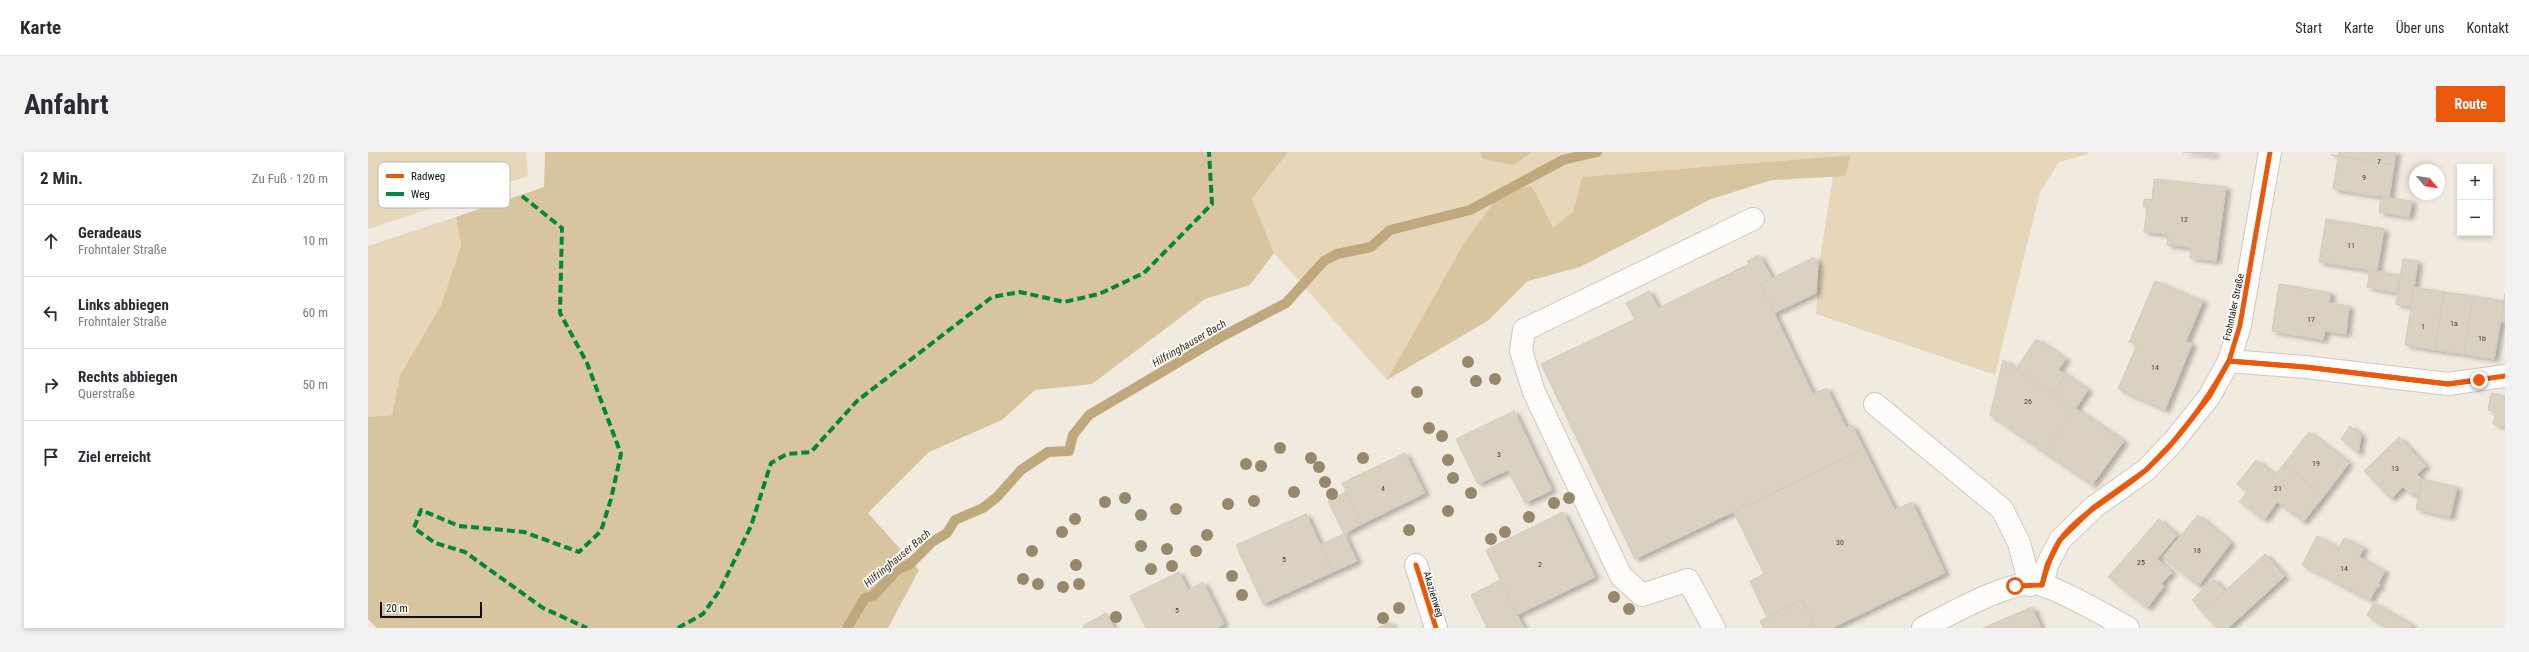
<!DOCTYPE html>
<html lang="de">
<head>
<meta charset="utf-8">
<style>
  body { margin:0; font-family:"Roboto Condensed",sans-serif; background:#f2f2f3; color:#2b2b33 }
  .controls { position:absolute; right:12px; top:12px; display:grid; overflow:hidden; border-radius:0px; box-shadow:0 2px 6px #0003 }
  .controls button { width:36px; height:36px; display:grid; place-items:center; padding:0; border:0; border-bottom:1px solid #e1e1e2; background:#fff; color:#2b2b33; font:20px sans-serif }
  .compass { position:absolute; left:2041px; top:12px; width:36px; height:36px; border-radius:50%; background:#fff; box-shadow:0 2px 6px #0003; rotate:119deg }
  .scale { position:absolute; left:12px; bottom:10px; width:102px; box-sizing:border-box; padding-left:4px; border:2px solid #100d07; border-top:0; font-size:11px; line-height:14px; white-space:nowrap; color:#100d07; -webkit-text-stroke:3px #fff; paint-order:stroke }
  .stop { position:absolute; width:12px; height:12px; margin:-9px; border:3px solid #ea580c; border-radius:50%; background:#fff }
  .stop.end { background:#ea580c; border-color:#fff; box-shadow:0 1px 4px #0008 }
  .list { margin:0; padding:0; list-style:none }
  h2 { display:flex; justify-content:space-between; align-items:center; height:52px; margin:0; padding:0 16px; font-size:17px }
  h2 small { font-size:13px; font-weight:400; color:#7c7c81 }
  .list li { display:grid; grid-template-columns:26px 1fr auto; gap:12px; align-items:center; box-sizing:border-box; height:72px; padding:0 16px; border-top:1px solid #e1e1e2 }
  .list b { display:block; font-size:15px; white-space:nowrap }
  .list p { margin:0; font-size:13px; white-space:nowrap; color:#7c7c81 }
  .list em { font-size:13px; font-style:normal; color:#7c7c81 }
  .icon { flex:none; width:22px; height:22px; fill:none; stroke:currentColor; stroke-width:2; stroke-linecap:round; stroke-linejoin:round }
  .map { position:relative; flex:none; width:2137px; height:476px; overflow:hidden; border-radius:0px }
  header { display:flex; align-items:center; gap:24px; box-sizing:border-box; height:56px; padding:0 20px; background:#fff; border-bottom:1px solid #e1e1e2 }
  header strong { font-size:19px }
  nav { display:flex; gap:22px; margin-inline-start:auto; font-size:14px }
  .intro { display:flex; align-items:center; justify-content:space-between; box-sizing:border-box; height:96px; padding:0 24px }
  h1 { margin:0; font-size:28px }
  .button { padding:10px 18px; border-radius:0px; background:#ea580c; color:#fff; font-size:14px; font-weight:700 }
  main { display:flex; gap:24px; padding:0 24px }
  aside { flex:1; background:#fff; border-radius:0px; box-shadow:0 2px 6px #0003 }
  .map>svg:first-child { display:block }
</style>
</head>
<body>
<header>
<strong>Karte</strong>
<nav><a>Start</a><a>Karte</a><a>Über uns</a><a>Kontakt</a></nav>
</header>
<div class="intro"><h1>Anfahrt</h1><a class="button">Route</a></div>
<main>
<aside>
<h2>2 Min.<small>Zu Fuß · 120 m</small></h2>
<ul class="list">
<li><svg class="icon" aria-label="ahead" viewBox="0 0 24 24"><path d="M12 20V5M6 11l6-6 6 6"/></svg><div><b>Geradeaus</b><p>Frohntaler Straße</p></div><em>10 m</em></li>
<li><svg class="icon" aria-label="left" viewBox="0 0 24 24"><path d="M17 20v-9H6M10 6l-5 5 5 5"/></svg><div><b>Links abbiegen</b><p>Frohntaler Straße</p></div><em>60 m</em></li>
<li><svg class="icon" aria-label="right" viewBox="0 0 24 24"><path d="M7 20v-9h11M14 6l5 5-5 5"/></svg><div><b>Rechts abbiegen</b><p>Querstraße</p></div><em>50 m</em></li>
<li><svg class="icon" aria-label="arrive" viewBox="0 0 24 24"><path d="M6 21V4h12l-3 4 3 4H6"/></svg><div><b>Ziel erreicht</b></div></li>
</ul>
</aside>
<div class="map">
<svg width="2137" height="476" viewBox="0 0 2137 476">
  <defs>
    <filter id="shadow"><feDropShadow dx="4.5" dy="2.5" stdDeviation="2" flood-color="#0004"/></filter>
  </defs>
  <rect width="100%" height="100%" fill="#f0eadf"/>
  <g fill="#e6d7ba">
    <path d="M0,0H158L160,24L0,77Z"/>
    <path d="M920,0H1721L1718,3L1691,10L1672,40L1627,223L1448,162L1451,113L1465,24L1478,23L1482,3L1214,25L1205,60L1185,77L1164,34L1096,91L1019,228L906,101L884,47Z"/>
    <path d="M88,65L93,94L73,153L32,223L24,263L0,265V94Z"/>
  </g>
  <g fill="#d8c59f">
    <path d="M177,0H920L884,47L906,101L882,133L837,147L724,232L667,238L634,268L561,300L500,361L551,418L520,476H9L0,467V265L24,263L32,223L73,153L93,94L88,65L176,35Z"/>
    <path d="M1112,0H1164L1146,13L1115,7Z"/>
    <path d="M1482,3L1478,24L1404,28L1343,47L1212,115L1160,129L1121,168L1019,228L1096,91L1133,41L1164,34L1185,76L1205,60L1214,25Z"/>
  </g>
  <g fill="none" stroke-linecap="round" stroke-linejoin="round">
    <path stroke="#bfa87c" stroke-width="10" d="M479,476L497,446L505,444L530,417L541,413L564,390L579,381L587,368L615,356L629,345L653,318L680,300L701,299L705,283L721,263L853,185L918,151L956,109L969,102L1003,95L1022,78L1102,58L1195,8L1229,0"/>
  </g>
  <g fill="#dad1c1" stroke="#d0cbc2" filter="url(#shadow)">
    <path d="M1815,0H1846V3Z"/>
    <path d="M1971,0H2028L2026,13L1963,3L1971,4Z"/>
    <path d="M1963,3L2026,13L2021,46L1965,37L1970,5Z"/>
    <path d="M1786,27L1858,35L1848,109L1822,106L1823,95L1799,93L1800,82L1776,80L1779,55L1775,54L1776,47L1784,48Z"/>
    <path d="M2013,45L2044,49L2041,65L2011,60Z"/>
    <path d="M1958,67L2016,77L2009,119L1951,110Z"/>
    <path d="M1391,103L1404,126L1392,132L1445,242L1459,236L1478,276L1484,273L1496,297L1267,407L1173,212L1267,167L1258,151L1281,139L1290,156L1381,112L1379,109Z"/>
    <path d="M1446,105L1450,112L1448,141L1406,161L1392,132Z"/>
    <path d="M2035,107L2050,109L2043,155L2028,152Z"/>
    <path d="M2002,118L2031,123L2029,141L1999,135Z"/>
    <path d="M1787,129L1835,149L1818,189L1824,192L1797,258L1750,237L1769,193L1761,190Z"/>
    <path d="M1911,132L1963,141L1961,151L1981,154L1978,182L1957,179L1955,188L1904,179Z"/>
    <path d="M2046,135L2076,140L2067,198L2037,193Z"/>
    <path d="M2076,140L2105,144L2096,202L2067,198Z"/>
    <path d="M2137,142V171L2133,170Z"/>
    <path d="M2105,144L2136,149L2126,207L2096,202Z"/>
    <path d="M1668,187L1698,207L1690,218L1698,223L1684,242L1648,217Z"/>
    <path d="M1635,208L1707,257L1677,301L1622,263Z"/>
    <path d="M1698,223L1720,238L1707,257L1684,242Z"/>
    <path d="M2123,241L2137,244V275L2125,272L2128,260L2120,258Z"/>
    <path d="M1707,256L1756,289L1724,333L1677,301Z"/>
    <path d="M1146,259L1184,338L1157,351L1140,318L1110,332L1088,287Z"/>
    <path d="M1982,274L1993,283L1990,301L1973,287Z"/>
    <path d="M1941,280L1981,311L1956,344L1916,312Z"/>
    <path d="M2031,285L2058,314L2049,322L2054,327L2051,343L2041,341L2035,335L2023,347L1996,319Z"/>
    <path d="M1496,297L1527,358L1544,350L1577,421L1464,476H1447L1434,448L1399,465L1382,429L1396,422L1366,360Z"/>
    <path d="M1037,301L1057,341L994,372L974,331Z"/>
    <path d="M1888,308L1907,323L1916,312L1956,344L1935,370L1909,350L1896,368L1871,350L1879,340L1869,332Z"/>
    <path d="M2054,327L2089,335L2082,365L2048,357Z"/>
    <path d="M978,340L994,372L976,382L960,349Z"/>
    <path d="M1195,360L1227,425L1149,463L1118,398Z"/>
    <path d="M938,362L965,420L895,452L868,393Z"/>
    <path d="M1830,363L1863,391L1830,434L1795,405Z"/>
    <path d="M1791,367L1809,383L1789,407L1804,420L1793,432L1796,434L1779,456L1740,425Z"/>
    <path d="M976,382L989,409L965,420L952,393Z"/>
    <path d="M1949,384L1971,396L1976,386L1996,396L1991,405L2017,419L2010,432L2012,433L2011,436L2009,435L2002,448L1934,413Z"/>
    <path d="M1897,402L1917,424L1860,476H1849L1834,460Z"/>
    <path d="M811,420L820,438L835,430L856,472L848,476H778L762,444Z"/>
    <path d="M1846,427L1857,439L1834,460L1824,448Z"/>
    <path d="M1132,428L1149,463L1156,476H1119L1103,443Z"/>
    <path d="M1434,448L1447,476H1395L1392,469Z"/>
    <path d="M2006,451L2044,473L2042,476H2019L1999,463Z"/>
    <path d="M1664,455L1673,476H1615Z"/>
    <path d="M738,461L746,476H716L715,474Z"/>
    <path d="M1022,470L1025,476H1009Z"/>
  </g>
  <g fill="none" stroke-linecap="round" stroke-linejoin="round">
    <defs>
      <g id="minor">
        <path d="M1861,209L1937,215L2080,232L2137,224"/>
        <path d="M1507,252L1634,357L1651,391L1662,433"/>
        <path d="M1048,413L1068,476"/>
        <path d="M1674,433L1679,413L1692,388L1726,355L1778,318L1805,290L1841,245L1861,209L1872,173L1902,0"/>
        <path d="M1346,476L1320,428L1274,443L1253,424L1166,240L1153,199L1156,178L1385,67"/>
        <path d="M1555,476C1581,463 1647,424 1675,433C1699,441 1737,463 1760,476"/>
      </g>
    </defs>
    <use href="#minor" stroke="#cdc8c0" stroke-width="24"/>
    <use href="#minor" stroke="#fdfcfa" stroke-width="22"/>
    <g stroke="#00873e" stroke-width="4" stroke-dasharray="8 4" stroke-linecap="butt">
      <path d="M154,44L194,76L192,161L219,211L253,302L243,347L233,379L211,400L156,380L91,374L53,358L46,376L67,391L97,400L175,456L219,476"/>
      <path d="M310,476L335,462L352,438L383,374L403,311L419,302L443,300L489,249L624,145L652,140L696,150L731,142L776,121L844,52L841,0"/>
    </g>
    <defs>
      <g id="cycleway">
        <path d="M1861,209L1937,215L2080,232L2137,224"/>
        <path d="M1048,413L1068,476"/>
        <path d="M1674,433L1679,413L1692,388L1726,355L1778,318L1805,290L1841,245L1861,209L1872,173L1902,0"/>
      </g>
    </defs>
    <use href="#cycleway" stroke="#fff" stroke-width="8"/>
    <use href="#cycleway" stroke="#e8590c" stroke-width="5"/>
  </g>
  <g fill="#968868">
    <circle cx="1100" cy="210" r="6"/>
    <circle cx="1127" cy="227" r="6"/>
    <circle cx="1108" cy="229" r="6"/>
    <circle cx="1049" cy="240" r="6"/>
    <circle cx="1061" cy="276" r="6"/>
    <circle cx="1074" cy="284" r="6"/>
    <circle cx="912" cy="296" r="6"/>
    <circle cx="943" cy="306" r="6"/>
    <circle cx="995" cy="306" r="6"/>
    <circle cx="1080" cy="308" r="6"/>
    <circle cx="878" cy="312" r="6"/>
    <circle cx="893" cy="314" r="6"/>
    <circle cx="951" cy="315" r="6"/>
    <circle cx="1085" cy="326" r="6"/>
    <circle cx="957" cy="330" r="6"/>
    <circle cx="926" cy="340" r="6"/>
    <circle cx="1103" cy="341" r="6"/>
    <circle cx="964" cy="342" r="6"/>
    <circle cx="757" cy="346" r="6"/>
    <circle cx="1201" cy="346" r="6"/>
    <circle cx="886" cy="349" r="6"/>
    <circle cx="737" cy="350" r="6"/>
    <circle cx="1186" cy="351" r="6"/>
    <circle cx="860" cy="352" r="6"/>
    <circle cx="808" cy="357" r="6"/>
    <circle cx="1080" cy="359" r="6"/>
    <circle cx="773" cy="363" r="6"/>
    <circle cx="1161" cy="365" r="6"/>
    <circle cx="707" cy="367" r="6"/>
    <circle cx="1041" cy="378" r="6"/>
    <circle cx="694" cy="380" r="6"/>
    <circle cx="1137" cy="380" r="6"/>
    <circle cx="839" cy="383" r="6"/>
    <circle cx="1123" cy="387" r="6"/>
    <circle cx="773" cy="394" r="6"/>
    <circle cx="799" cy="397" r="6"/>
    <circle cx="664" cy="399" r="6"/>
    <circle cx="828" cy="399" r="6"/>
    <circle cx="708" cy="413" r="6"/>
    <circle cx="804" cy="414" r="6"/>
    <circle cx="783" cy="417" r="6"/>
    <circle cx="864" cy="424" r="6"/>
    <circle cx="655" cy="427" r="6"/>
    <circle cx="670" cy="432" r="6"/>
    <circle cx="711" cy="432" r="6"/>
    <circle cx="695" cy="435" r="6"/>
    <circle cx="874" cy="443" r="6"/>
    <circle cx="1246" cy="445" r="6"/>
    <circle cx="1031" cy="456" r="6"/>
    <circle cx="1261" cy="457" r="6"/>
    <circle cx="748" cy="465" r="6"/>
    <circle cx="1015" cy="466" r="6"/>
  </g>
  <g fill="none" stroke-linecap="round" stroke-linejoin="round">
    <path stroke="#ea580c" stroke-width="5" d="M1647,434L1674,433C1678,418 1683,401 1692,388C1713,359 1753,341 1779,317C1813,286 1839,248 1861,209L1937,215L2080,232L2111,228"/>
  </g>
  <g text-anchor="middle" stroke-width="3.5" stroke-linejoin="round" paint-order="stroke">
    <g font-size="8" fill="#443f36">
      <text x="2011" y="12">7</text>
      <text x="1996" y="28">9</text>
      <text x="1816" y="70">12</text>
      <text x="1983" y="96">11</text>
      <text x="1943" y="170">17</text>
      <text x="2086" y="174">1a</text>
      <text x="2055" y="177">1</text>
      <text x="2114" y="189">1b</text>
      <text x="1787" y="218">14</text>
      <text x="1660" y="252">26</text>
      <text x="1131" y="305">3</text>
      <text x="1948" y="314">19</text>
      <text x="2027" y="319">13</text>
      <text x="1015" y="339">4</text>
      <text x="1910" y="339">21</text>
      <text x="1472" y="393">30</text>
      <text x="1829" y="401">18</text>
      <text x="916" y="410">5</text>
      <text x="1773" y="413">25</text>
      <text x="1172" y="415">2</text>
      <text x="1976" y="419">14</text>
      <text x="809" y="461">5</text>
    </g>
    <g font-size="10" fill="#100d07" stroke="#fff">
      <text transform="translate(1865 155) rotate(-78)" y="4">Frohntaler Straße</text>
      <text transform="translate(1066 442) rotate(73)" y="4">Akazienweg</text>
    </g>
    <g font-size="11" font-style="italic" fill="#392b10" stroke="#fff">
      <text transform="translate(821 191) rotate(-30)" y="4">Hilfringhauser Bach</text>
      <text transform="translate(529 406) rotate(-40)" y="4">Hilfringhauser Bach</text>
    </g>
  </g>
  <rect x="10" y="10" width="132" height="46" rx="6" fill="#fff" stroke="#b7b6b5" stroke-width="1"/>
  <rect x="18" y="22" width="18" height="4" fill="#e8590c"/>
  <rect x="18" y="40" width="18" height="4" fill="#00873e"/>
  <g font-size="11" fill="#100d07">
    <text x="43" y="28">Radweg</text>
    <text x="43" y="46">Weg</text>
  </g>
</svg>
<div class="controls">
<button>+</button>
<button>−</button>
</div>
<svg class="compass" viewBox="-18 -18 36 36"><path d="M0-13l5 13h-10z" fill="#e53935"/><path d="M0 13l5-13h-10z" fill="#7c7c81"/></svg>
<div class="scale">20 m</div>
<div class="stop" style="left:1647px;top:434px"></div>
<div class="stop end" style="left:2111px;top:228px"></div>
</div>
</main>
</body>
</html>
